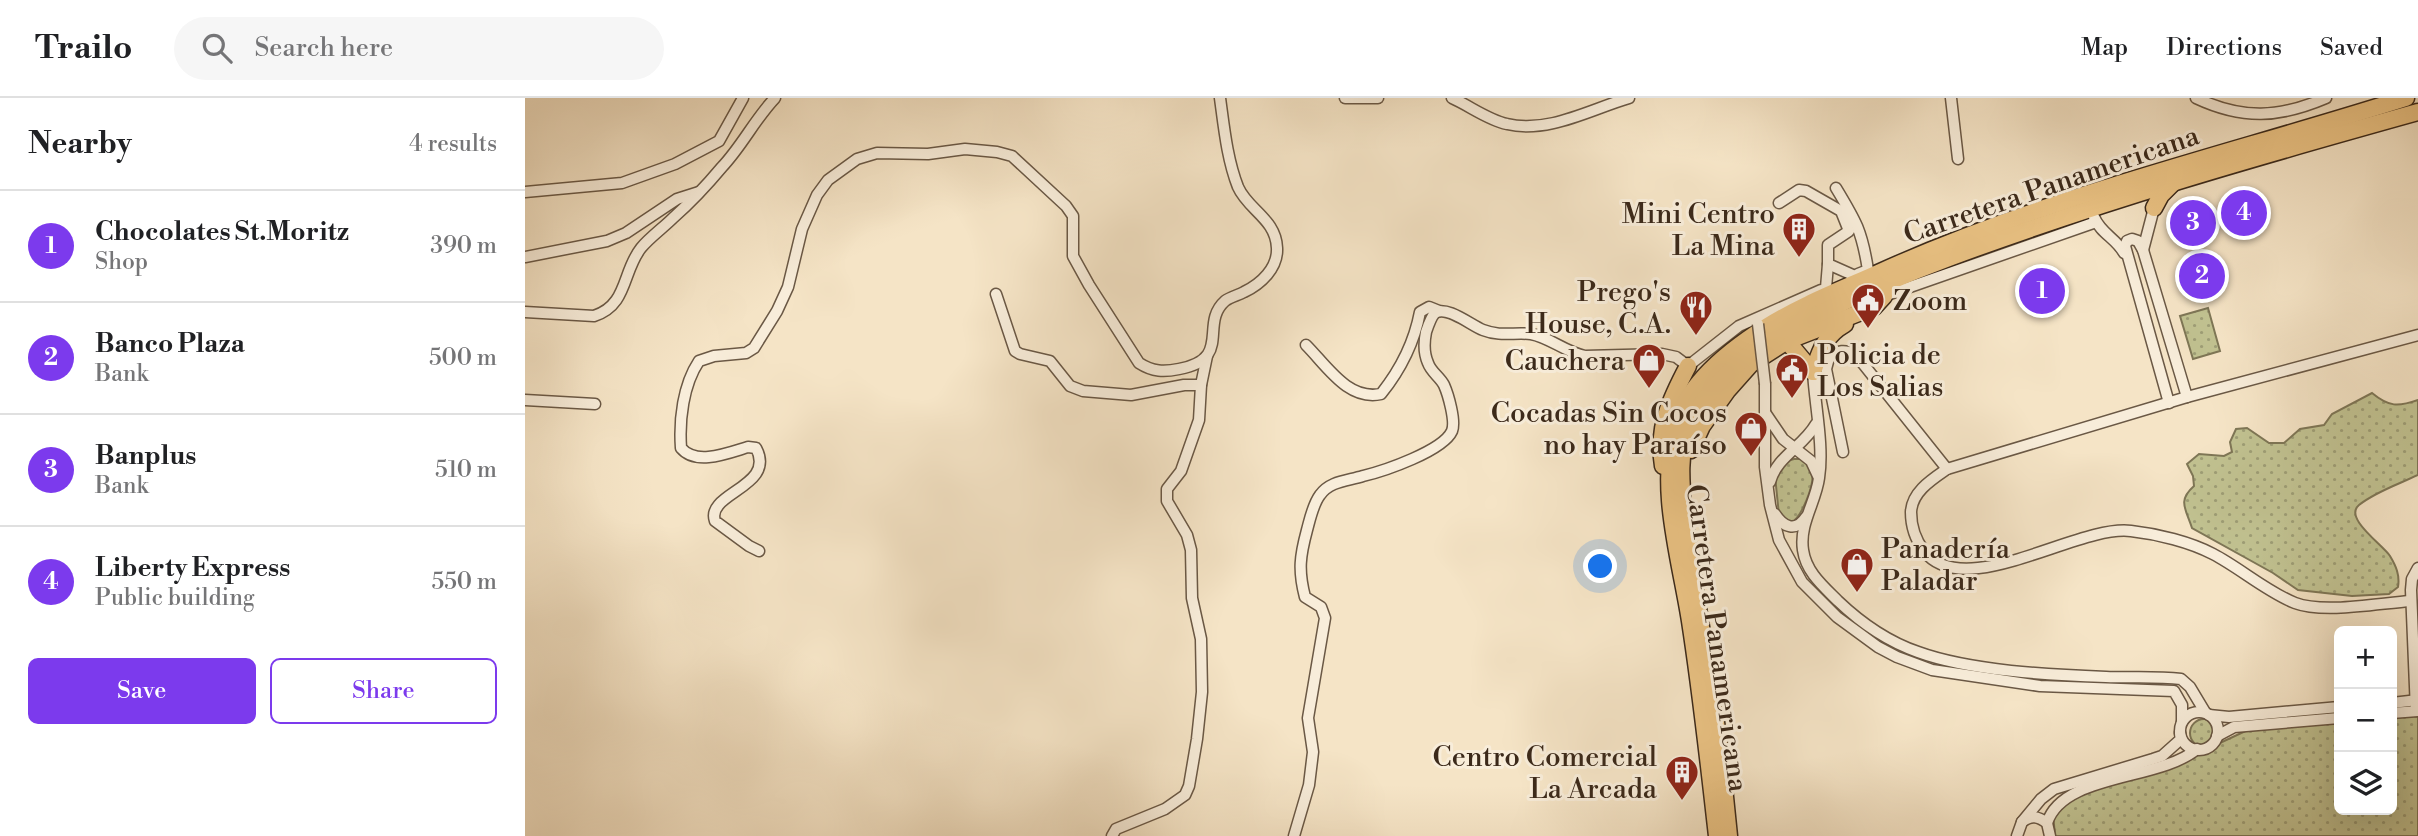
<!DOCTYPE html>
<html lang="en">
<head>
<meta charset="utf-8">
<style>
  body { margin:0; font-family:"Libre Bodoni",serif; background:#f6f6f6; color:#202124 }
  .controls { position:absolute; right:21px; bottom:21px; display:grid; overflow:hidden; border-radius:10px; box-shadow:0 7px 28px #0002 }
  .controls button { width:63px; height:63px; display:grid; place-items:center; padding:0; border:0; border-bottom:2px solid #e0e0e0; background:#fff; color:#202124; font:35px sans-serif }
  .you { position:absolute; left:1076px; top:469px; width:24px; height:24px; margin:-18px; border:5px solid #fff; border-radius:50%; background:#1a73e8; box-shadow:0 0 0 10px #1a73e833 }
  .badge { display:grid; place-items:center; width:46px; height:46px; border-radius:50%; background:#7c3aed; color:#fff; font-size:23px; font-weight:700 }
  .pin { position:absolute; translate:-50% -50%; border:4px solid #fff; box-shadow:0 2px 7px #0006 }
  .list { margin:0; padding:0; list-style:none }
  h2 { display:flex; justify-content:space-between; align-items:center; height:91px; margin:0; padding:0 28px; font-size:30px }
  h2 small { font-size:23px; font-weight:400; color:#757577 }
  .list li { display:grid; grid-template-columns:46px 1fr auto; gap:21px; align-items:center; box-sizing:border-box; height:112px; padding:0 28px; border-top:2px solid #e0e0e0 }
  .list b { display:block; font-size:26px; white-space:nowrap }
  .list p { margin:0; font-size:23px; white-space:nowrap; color:#757577 }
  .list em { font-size:23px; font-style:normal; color:#757577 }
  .actions { display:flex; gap:14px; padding:21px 28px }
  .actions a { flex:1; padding:16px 0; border:2px solid #7c3aed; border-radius:10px; text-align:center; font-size:24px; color:#7c3aed }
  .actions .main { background:#7c3aed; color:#fff }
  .icon { flex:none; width:38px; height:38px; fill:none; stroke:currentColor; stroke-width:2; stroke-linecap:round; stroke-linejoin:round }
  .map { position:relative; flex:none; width:1893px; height:738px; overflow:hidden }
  header { display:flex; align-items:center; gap:42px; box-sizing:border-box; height:98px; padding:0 35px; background:#fff; border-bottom:2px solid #e0e0e0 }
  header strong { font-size:33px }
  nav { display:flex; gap:38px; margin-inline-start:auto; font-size:24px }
  .search { width:490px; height:63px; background:#f6f6f6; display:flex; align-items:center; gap:18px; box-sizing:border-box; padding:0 24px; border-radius:38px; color:#757577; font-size:26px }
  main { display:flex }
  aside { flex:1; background:#fff }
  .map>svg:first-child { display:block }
</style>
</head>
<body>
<header>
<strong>Trailo</strong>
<div class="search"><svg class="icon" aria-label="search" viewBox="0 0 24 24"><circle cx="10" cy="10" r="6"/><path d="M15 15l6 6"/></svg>Search here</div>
<nav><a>Map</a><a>Directions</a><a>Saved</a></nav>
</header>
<main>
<aside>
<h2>Nearby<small>4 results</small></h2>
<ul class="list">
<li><span class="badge">1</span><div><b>Chocolates St.Moritz</b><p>Shop</p></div><em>390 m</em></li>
<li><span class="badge">2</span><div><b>Banco Plaza</b><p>Bank</p></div><em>500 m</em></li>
<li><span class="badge">3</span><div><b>Banplus</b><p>Bank</p></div><em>510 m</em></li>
<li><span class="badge">4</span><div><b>Liberty Express</b><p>Public building</p></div><em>550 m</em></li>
</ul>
<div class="actions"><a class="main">Save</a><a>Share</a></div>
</aside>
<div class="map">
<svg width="1893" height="738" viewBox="0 0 1893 738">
  <defs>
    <pattern id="park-dots" width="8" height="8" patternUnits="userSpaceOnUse" patternTransform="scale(1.75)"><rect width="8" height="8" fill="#c1c291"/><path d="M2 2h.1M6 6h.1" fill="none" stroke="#9e9e76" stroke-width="1.8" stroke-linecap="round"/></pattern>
  </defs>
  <rect width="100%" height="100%" fill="#f5e4c6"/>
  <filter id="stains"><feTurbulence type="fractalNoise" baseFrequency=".00286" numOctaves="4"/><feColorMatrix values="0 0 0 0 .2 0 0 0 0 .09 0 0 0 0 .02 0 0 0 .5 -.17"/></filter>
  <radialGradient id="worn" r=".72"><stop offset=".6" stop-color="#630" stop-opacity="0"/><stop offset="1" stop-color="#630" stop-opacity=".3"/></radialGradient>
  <g fill="url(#park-dots)" stroke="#7e7656" stroke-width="2">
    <path d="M1683,210L1695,253L1668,261L1655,218Z"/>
    <path d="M1847,295C1864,309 1873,309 1893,302V377C1874,386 1850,394 1834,407C1818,420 1858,447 1865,458C1871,468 1875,477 1873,489L1864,496L1827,498L1773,492L1748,475L1667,430C1661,411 1652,403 1669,388L1668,378L1662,366L1674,356L1699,358L1707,354L1705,344L1711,331L1722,330L1744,345H1759L1775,331L1799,327L1807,316Z"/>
    <path d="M1269,361H1277C1281,364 1285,368 1287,374C1290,386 1277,419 1266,425L1254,417L1250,378L1262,363Z"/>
    <path d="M1893,599V738H1530L1528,715L1541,703L1590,681L1682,651L1742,623L1814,614V712H1867V610L1884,608Z"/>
    <circle cx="1679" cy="635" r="14"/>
  </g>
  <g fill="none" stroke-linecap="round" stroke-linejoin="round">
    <defs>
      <g id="minor">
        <path d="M820,0H853"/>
        <path d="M927,0C945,8 963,22 982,26C1023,36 1066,11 1104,0"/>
        <path d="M1426,0L1433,61"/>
        <path d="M1671,0C1718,22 1754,20 1801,0"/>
        <path d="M1311,90C1331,123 1337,133 1343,172L1333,176"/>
        <path d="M0,94L97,85L150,66L194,43L218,0"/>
        <path d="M1254,105L1274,92L1281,93L1316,113L1324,133L1303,147V166L1330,178"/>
        <path d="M1569,119C1576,136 1591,140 1599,155"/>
        <path d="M1618,152L1629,110"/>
        <path d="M0,159L82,143L101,135L152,101L174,94"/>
        <path d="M1301,190L1303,166"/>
        <path d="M471,196L490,253L495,256L525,263L545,288L558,293L606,297L659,287H676"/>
        <path d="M1359,198L1571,124"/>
        <path d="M0,214L69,218C103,207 97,174 116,150C125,139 138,130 148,120C166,104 182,87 197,69C217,48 230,21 250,0"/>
        <path d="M781,247C802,268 823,303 856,296C876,271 889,246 895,214L904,209L914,213"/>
        <path d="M1288,274C1290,308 1299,348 1294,380C1291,404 1274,426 1278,452C1281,474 1298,488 1313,503C1335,524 1364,544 1393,554C1445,573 1526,577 1581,579C1606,580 1631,578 1656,581L1665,589L1680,614"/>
        <path d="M1240,286V369L1245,407L1254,442L1277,484L1312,519L1353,549L1372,559L1407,572L1515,588L1649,593L1657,607V623"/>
        <path d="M0,302L70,306"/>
        <path d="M1644,305L1600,148L1602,143L1607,141L1613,143L1618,152L1662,299"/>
        <path d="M1241,316L1258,341L1286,363L1293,378"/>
        <path d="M1318,354L1301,271L1304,260C1314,252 1319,251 1331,257L1422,371"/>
        <path d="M1245,384C1252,358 1278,349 1291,326"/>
        <path d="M1250,416C1259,430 1271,434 1281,419"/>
        <path d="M234,453L224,448L190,423C180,395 252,389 231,350L223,349C203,355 171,368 156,350C154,322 158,287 174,263L189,258L221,255L229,250L252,213L263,189L277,131L292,97L303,82L332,61L352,55L403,56L440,51L472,54L487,58L541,108L548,118V158L564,187L614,265C628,274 639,274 654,271C708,261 674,226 700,203C705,199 714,197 719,194C736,186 753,170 752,150C751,121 723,112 713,89C702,61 699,29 695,0"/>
        <path d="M1886,503C1855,505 1799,516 1770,505C1742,494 1715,470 1688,456C1665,444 1633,436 1606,433C1553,426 1439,505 1399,453C1390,441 1386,429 1386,414C1387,394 1406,382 1422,371L1662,299L1893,237"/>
        <path d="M1867,605L1893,602"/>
        <path d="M1891,613L1886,492L1887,481L1893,470"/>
        <circle cx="1674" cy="633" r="19"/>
        <path d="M1867,615L1893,613"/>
        <path d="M1684,617L1704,619L1814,609"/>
        <path d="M1692,638L1709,629L1814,620"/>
        <path d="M1497,724L1516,701L1529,691L1628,661L1637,658L1656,641L1655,635"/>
        <path d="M1522,725C1538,675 1634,683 1672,651"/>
        <path d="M587,738L591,731L640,711L660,697L664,688L672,641L677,594L676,541L667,500L666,452L662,437L642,403V391L656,373L674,322L676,287L682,258"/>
        <path d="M769,738L784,687L788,654L783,620L800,520L796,509L780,499C773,472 775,458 782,432C785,421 788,406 795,397C805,383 822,383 838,378C859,373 918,353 927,333C931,323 923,296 919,287C915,279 906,274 903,265C899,256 899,244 901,234C903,228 906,219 910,215C922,207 947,228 958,232C976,239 989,234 1006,236C1024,239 1040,254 1060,258L1137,256L1151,259L1163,268L1214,228L1296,192"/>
        <path d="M1492,738L1497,724C1506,717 1513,718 1522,725L1525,738"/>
      </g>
      <g id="primary">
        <path d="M1629,110L1636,97L1648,85"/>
        <path d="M1262,243L1288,274"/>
        <path d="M1288,274C1295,253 1299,238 1320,226"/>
        <path d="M1166,352L1177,328L1202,293L1226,266L1262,243L1349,209L1359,198L1361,184"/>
        <path d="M1138,368C1131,331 1146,300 1163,268"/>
        <path d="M1192,738C1184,667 1176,594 1165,523C1155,459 1133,392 1151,327C1162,285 1206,251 1241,229C1276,207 1315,192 1353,175C1522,98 1705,56 1881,0"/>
        <path d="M1204,738L1195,650L1160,427C1157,395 1151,354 1166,323C1184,288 1218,258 1250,237C1265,227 1282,221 1298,214C1339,194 1381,176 1424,160C1577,103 1735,58 1893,14"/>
      </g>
    </defs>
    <use href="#minor" stroke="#6a5845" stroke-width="13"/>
    <use href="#primary" stroke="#3b291a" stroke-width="19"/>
    <use href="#minor" stroke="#f8edda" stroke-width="10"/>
    <use href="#primary" stroke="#eac283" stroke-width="16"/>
    <defs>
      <path id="minor-bridge" d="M1233,226L1240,286"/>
    </defs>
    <use href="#minor-bridge" stroke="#6a5845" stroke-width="13" stroke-linecap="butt"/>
    <use href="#minor-bridge" stroke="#f8edda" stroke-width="10"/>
  </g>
  <defs>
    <symbol id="building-pin" viewBox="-11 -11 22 30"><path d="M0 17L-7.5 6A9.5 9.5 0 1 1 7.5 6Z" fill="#8f2418" stroke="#f8edda"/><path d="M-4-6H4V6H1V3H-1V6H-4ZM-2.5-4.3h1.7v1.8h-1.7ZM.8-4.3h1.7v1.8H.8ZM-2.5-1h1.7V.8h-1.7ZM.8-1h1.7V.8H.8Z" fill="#fff"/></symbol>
    <symbol id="civic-pin" viewBox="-11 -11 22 30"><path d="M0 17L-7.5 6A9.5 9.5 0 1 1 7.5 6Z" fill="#8f2418" stroke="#f8edda"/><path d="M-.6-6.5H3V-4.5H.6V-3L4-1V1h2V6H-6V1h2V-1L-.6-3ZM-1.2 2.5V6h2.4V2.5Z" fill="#fff"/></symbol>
    <symbol id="restaurant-pin" viewBox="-11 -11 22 30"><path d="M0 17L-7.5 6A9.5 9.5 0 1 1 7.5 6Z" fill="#8f2418" stroke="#f8edda"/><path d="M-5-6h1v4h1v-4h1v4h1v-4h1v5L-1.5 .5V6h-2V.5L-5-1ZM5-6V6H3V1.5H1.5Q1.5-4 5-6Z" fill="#fff"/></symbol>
    <symbol id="shop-pin" viewBox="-11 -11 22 30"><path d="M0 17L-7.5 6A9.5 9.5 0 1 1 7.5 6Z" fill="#8f2418" stroke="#f8edda"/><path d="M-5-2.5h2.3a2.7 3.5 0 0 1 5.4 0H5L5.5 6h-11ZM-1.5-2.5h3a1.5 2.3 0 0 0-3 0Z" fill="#fff"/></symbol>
  </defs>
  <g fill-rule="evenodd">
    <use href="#building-pin" x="1255" y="112" width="38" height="52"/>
    <use href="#civic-pin" x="1324" y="183" width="38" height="52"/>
    <use href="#restaurant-pin" x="1152" y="190" width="38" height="52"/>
    <use href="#shop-pin" x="1105" y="243" width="38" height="52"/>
    <use href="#civic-pin" x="1248" y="253" width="38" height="52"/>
    <use href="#shop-pin" x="1207" y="311" width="38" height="52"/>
    <use href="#shop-pin" x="1313" y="447" width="38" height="52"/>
    <use href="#building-pin" x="1138" y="655" width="38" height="52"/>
  </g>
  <g text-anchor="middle" stroke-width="6" stroke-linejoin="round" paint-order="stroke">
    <g font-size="28" fill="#3b291a" stroke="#f8edda">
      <text transform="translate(1526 86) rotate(-19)" y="10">Carretera Panamericana</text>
      <text transform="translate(1193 540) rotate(82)" y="10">Carretera Panamericana</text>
    </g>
    <g font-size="28" fill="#3b291a" stroke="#f8edda" text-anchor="end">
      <text x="1250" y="125">Mini Centro<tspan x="1250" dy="32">La Mina</tspan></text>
      <text x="1146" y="203">Prego's<tspan x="1146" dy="32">House, C.A.</tspan></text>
      <text x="1368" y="212" text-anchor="start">Zoom</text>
      <text x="1292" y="266" text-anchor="start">Policia de<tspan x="1292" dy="32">Los Salias</tspan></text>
      <text x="1100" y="272">Cauchera</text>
      <text x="1202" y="324">Cocadas Sin Cocos<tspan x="1202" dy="32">no hay Paraíso</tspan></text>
      <text x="1356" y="460" text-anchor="start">Panadería<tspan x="1356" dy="32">Paladar</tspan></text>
      <text x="1132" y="668">Centro Comercial<tspan x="1132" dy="32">La Arcada</tspan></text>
    </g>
  </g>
  <rect width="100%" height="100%" filter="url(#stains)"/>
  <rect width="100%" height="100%" fill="url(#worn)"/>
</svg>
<div class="controls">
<button>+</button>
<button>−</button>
<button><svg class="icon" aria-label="layers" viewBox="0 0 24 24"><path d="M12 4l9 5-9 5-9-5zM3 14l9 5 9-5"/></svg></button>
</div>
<div class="you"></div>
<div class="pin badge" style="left:1517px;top:193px">1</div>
<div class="pin badge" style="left:1677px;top:178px">2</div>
<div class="pin badge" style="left:1668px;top:125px">3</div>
<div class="pin badge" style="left:1719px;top:115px">4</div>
</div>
</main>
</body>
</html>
